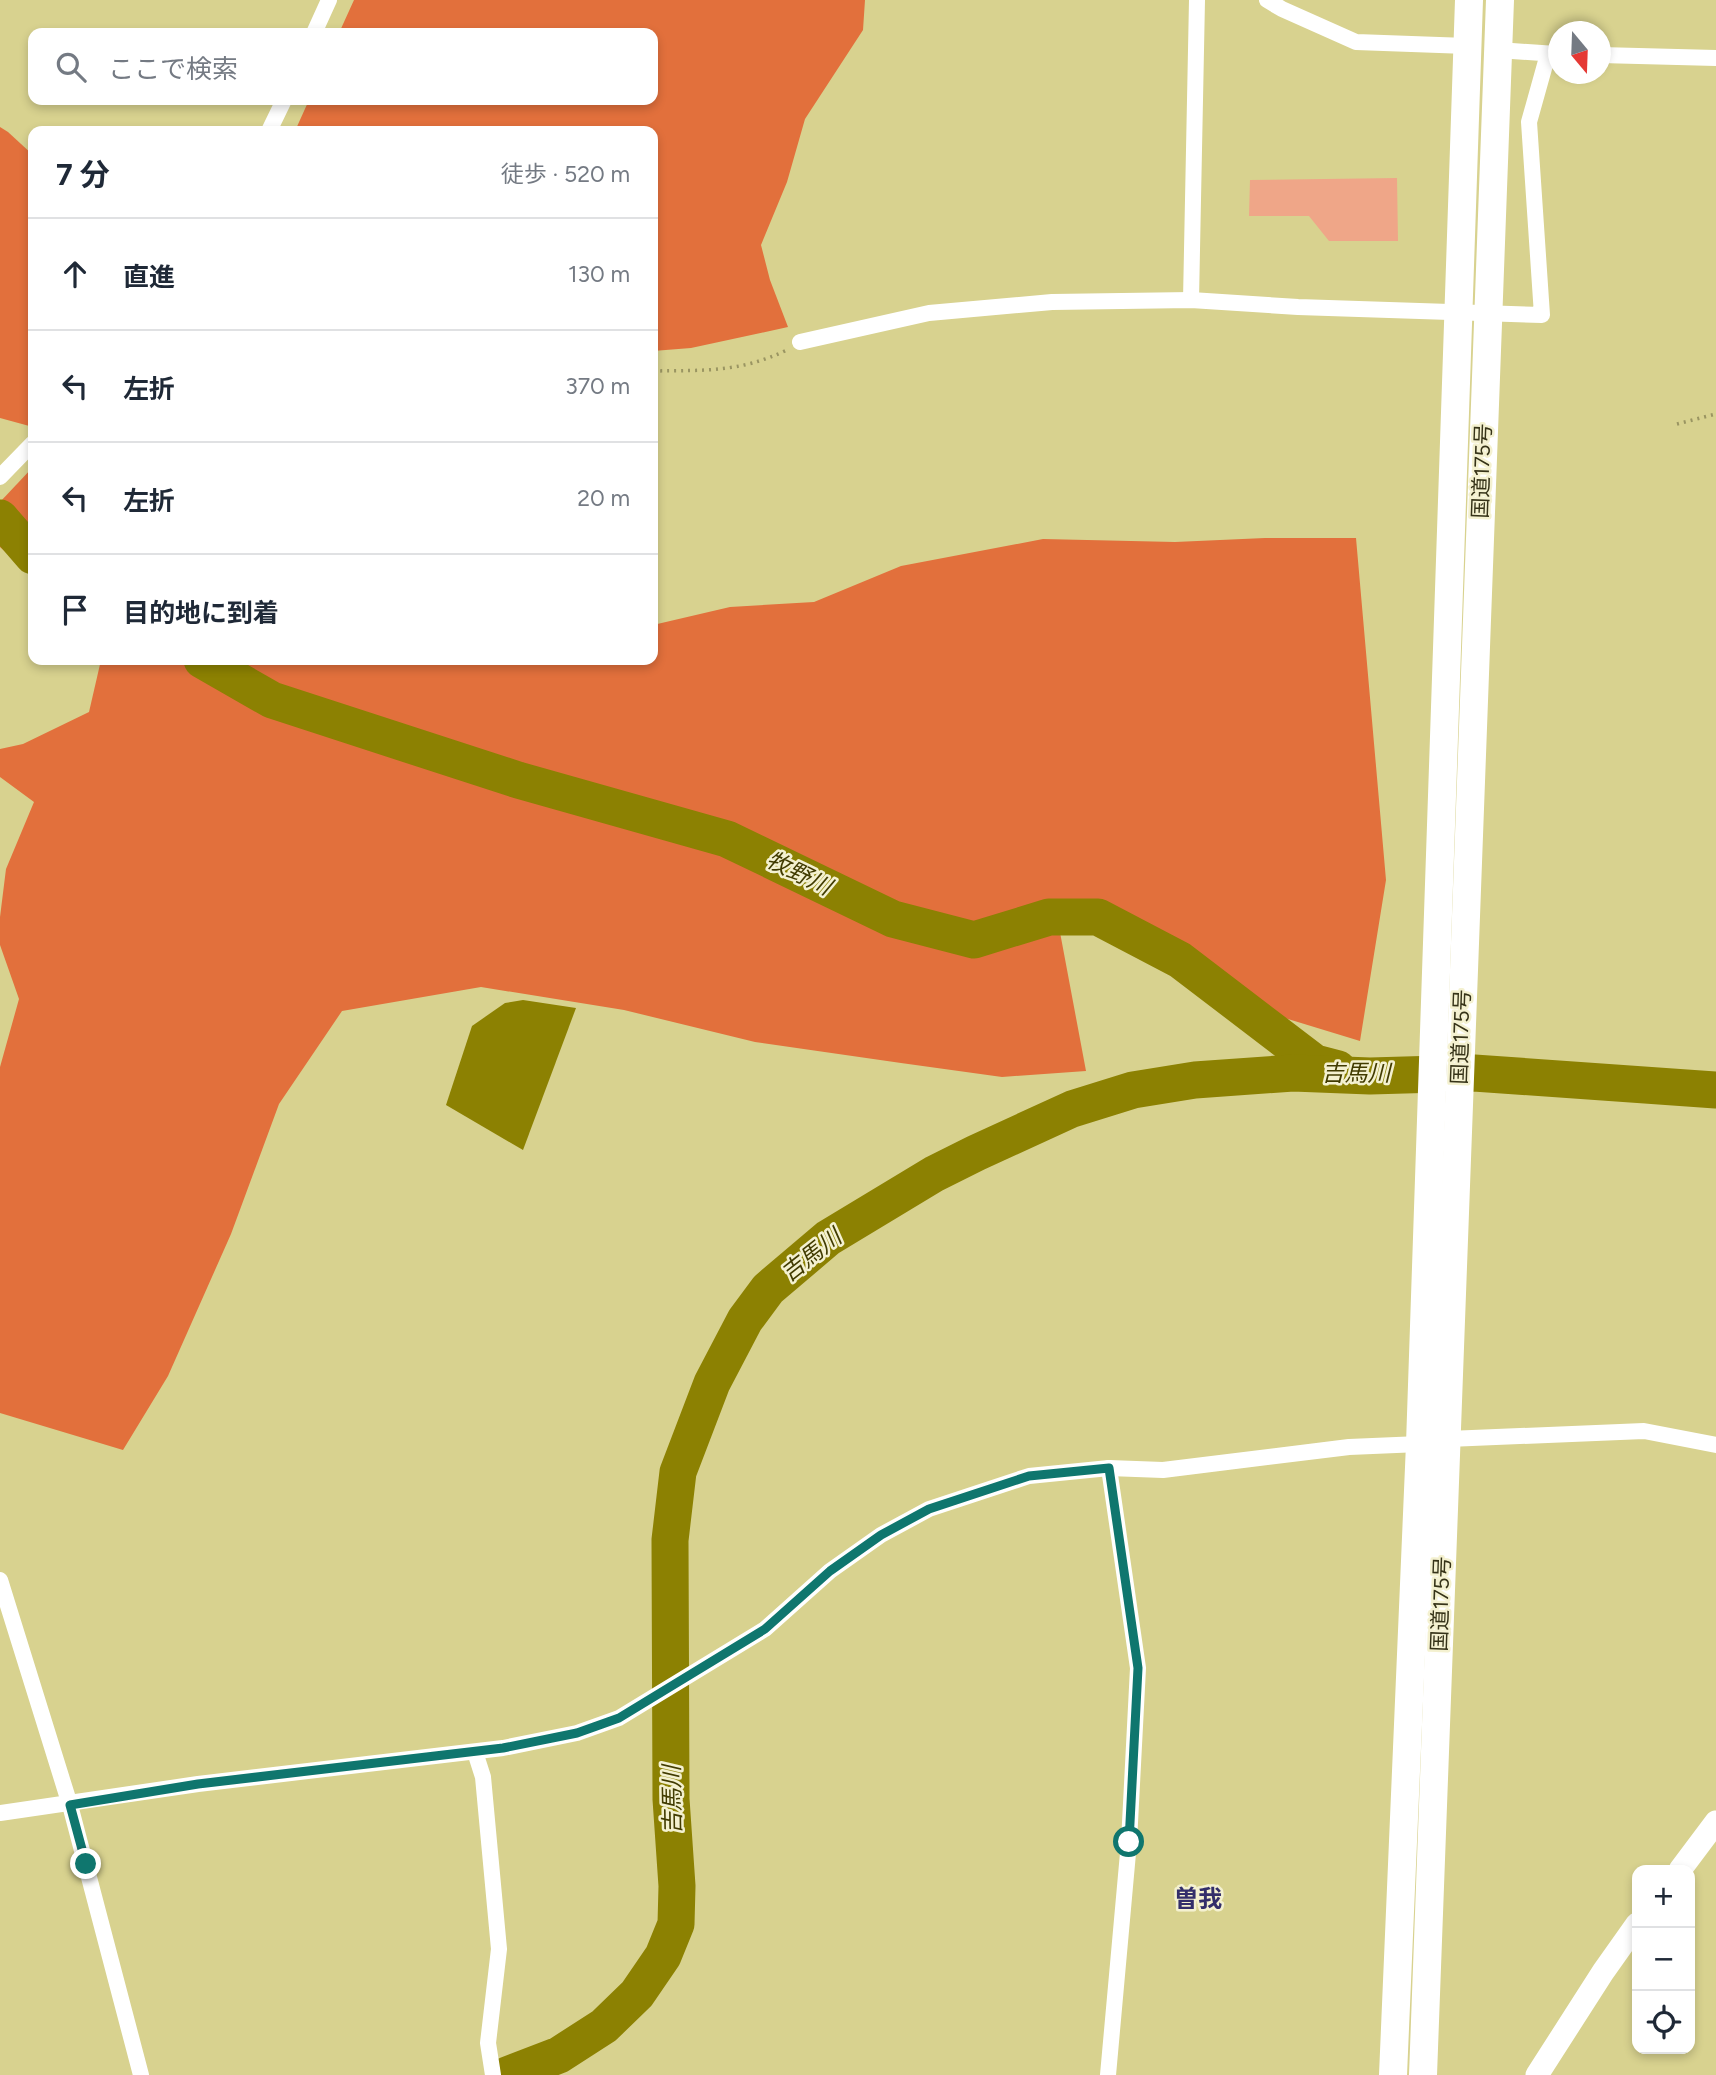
<!DOCTYPE html>
<html lang="ja">
<head>
<meta charset="utf-8">
<style>
  body { margin:0; font-family:Figtree,"Noto Sans JP",sans-serif; background:#f6f6f7; color:#1f2937 }
  .controls { position:absolute; right:21px; bottom:21px; display:grid; overflow:hidden; border-radius:14px; box-shadow:0 4px 10px #0003 }
  .controls button { width:63px; height:63px; display:grid; place-items:center; padding:0; border:0; border-bottom:2px solid #e0e1e3; background:#fff; color:#1f2937; font:35px sans-serif }
  .compass { position:absolute; left:1548px; top:21px; width:63px; height:63px; border-radius:50%; background:#fff; box-shadow:0 4px 10px #0003; rotate:161deg }
  .stop { position:absolute; width:21px; height:21px; margin:-16px; border:5px solid #0f766e; border-radius:50%; background:#fff }
  .stop.end { background:#0f766e; border-color:#fff; box-shadow:0 2px 7px #0008 }
  .list { margin:0; padding:0; list-style:none }
  h2 { display:flex; justify-content:space-between; align-items:center; height:91px; margin:0; padding:0 28px; font-size:30px }
  h2 small { font-size:23px; font-weight:400; color:#747a83 }
  .list li { display:grid; grid-template-columns:46px 1fr auto; gap:21px; align-items:center; box-sizing:border-box; height:112px; padding:0 28px; border-top:2px solid #e0e1e3 }
  .list b { display:block; font-size:26px; white-space:nowrap }
  .list em { font-size:23px; font-style:normal; color:#747a83 }
  .icon { flex:none; width:38px; height:38px; fill:none; stroke:currentColor; stroke-width:2; stroke-linecap:round; stroke-linejoin:round }
  .map { position:relative; flex:none; width:1716px; height:2075px; overflow:hidden }
  .search { position:absolute; background:#fff; box-shadow:0 4px 10px #0003; left:28px; top:28px; width:630px; height:77px; display:flex; align-items:center; gap:18px; box-sizing:border-box; padding:0 24px; border-radius:14px; color:#747a83; font-size:26px }
  .panel { position:absolute; background:#fff; box-shadow:0 4px 10px #0003; left:28px; top:126px; width:630px; height:539px; border-radius:14px }
  .map>svg:first-child { display:block }
</style>
</head>
<body>
<div class="map">
<svg width="1716" height="2075" viewBox="0 0 1716 2075">
  <rect width="100%" height="100%" fill="#d8d28f"/>
  <path fill="#efa688" d="M1397,178L1398,241H1329L1309,216H1249L1250,180Z"/>
  <g fill="#e2703c">
    <path d="M354,0H865L863,30L805,119L787,182L761,245L770,280L788,327L691,348L653,351V131H295L309,100H653V33H339Z"/>
    <path d="M0,127L8,132L33,155V427L0,418Z"/>
    <path d="M33,467V576L0,547V502Z"/>
    <path d="M1265,538H1356L1386,880L1360,1041L1229,1001L1143,940L1056,911L1086,1071L1002,1077L901,1063L755,1042L624,1010L481,987L342,1011L279,1104L231,1234L168,1376L123,1450L0,1413V1067L19,999L0,945V917L6,869L34,802L0,777V749L23,744L89,712L101,660H653V625L730,607L814,602L901,566L1043,539L1175,542Z"/>
  </g>
  <path fill="#8c8102" d="M523,1000L576,1008L523,1150L446,1105L472,1026L505,1003Z"/>
  <g fill="none" stroke-linecap="round" stroke-linejoin="round">
    <g stroke="#8c8102" stroke-width="37">
      <path d="M0,518L33,556"/>
      <path d="M202,660L272,700L518,780L727,839L893,919L974,940L1049,917H1098L1180,960L1315,1063L1338,1069"/>
      <path d="M507,2075L559,2055L604,2026L637,1994L663,1956L676,1924L677,1886L671,1799L670,1540L678,1472L712,1383L745,1320L768,1289L828,1238L934,1174L976,1153L1072,1109L1133,1090L1195,1080L1293,1073L1370,1076L1474,1073L1716,1090"/>
    </g>
    <g stroke="#9a9562" stroke-width="3.5" stroke-dasharray="2 5" stroke-linecap="butt">
      <path d="M653,371C705,370 738,373 787,350"/>
      <path d="M1677,424L1716,414"/>
    </g>
    <g stroke="#fff" stroke-width="16">
      <path d="M1267,0L1282,9L1356,42L1467,46"/>
      <path d="M314,33L329,0"/>
      <path d="M1498,50L1556,54"/>
      <path d="M1600,55L1716,58"/>
      <path d="M269,131L284,100"/>
      <path d="M1191,300L1197,0"/>
      <path d="M800,342L929,313L1052,302L1191,300L1298,307L1542,315L1529,122L1548,54"/>
      <path d="M0,477L33,443"/>
      <path d="M1448,1439L1644,1431L1716,1445"/>
      <path d="M0,1580L70,1805L141,2075"/>
      <path d="M475,1752L483,1777L499,1949L488,2043L493,2075"/>
      <path d="M0,1813L198,1784L503,1748L577,1733L619,1718L765,1629L830,1571L881,1535L929,1509L1029,1476L1109,1468L1163,1470L1349,1447L1420,1444"/>
      <path d="M1108,2075L1129,1842L1138,1668L1109,1468"/>
    </g>
    <g stroke="#fff" stroke-width="23">
      <path d="M1680,1870L1716,1822"/>
      <path d="M1537,2075L1603,1972L1637,1924"/>
    </g>
    <g stroke="#fff" stroke-width="28">
      <path d="M1393,2075L1420,1444L1469,0"/>
      <path d="M1423,2075L1500,0"/>
    </g>
  </g>
  <g fill="none" stroke-linecap="round" stroke-linejoin="round">
    <path stroke="#0f766e" stroke-width="9" d="M86,1864L70,1805L198,1784L503,1748L577,1733L619,1718L765,1629L830,1571L881,1535L929,1509L1029,1476L1109,1468L1138,1668L1129,1842"/>
  </g>
  <g text-anchor="middle" stroke-width="5" stroke-linejoin="round" paint-order="stroke">
    <g font-size="21" fill="#363318" stroke="#f4f1d0">
      <text transform="translate(1482 471) rotate(-88)" y="7">国道175号</text>
      <text transform="translate(1461 1037) rotate(-88)" y="7">国道175号</text>
      <text transform="translate(1441 1604) rotate(-88)" y="7">国道175号</text>
    </g>
    <g font-size="23" font-style="italic" fill="#413b00" stroke="#f4f1d0">
      <text transform="translate(799 873) rotate(26)" y="8">牧野川</text>
      <text x="1356" y="1081">吉馬川</text>
      <text transform="translate(811 1255) rotate(-38)" y="8">吉馬川</text>
      <text transform="translate(672 1800) rotate(-91)" y="8">吉馬川</text>
    </g>
    <g font-size="24" font-weight="bold" fill="#332e6a" stroke="#f4f1d0">
      <text x="1198" y="1907">曽我</text>
    </g>
  </g>
</svg>
<div class="controls">
<button>+</button>
<button>−</button>
<button><svg class="icon" aria-label="locate" viewBox="0 0 24 24"><circle cx="12" cy="12" r="6"/><path d="M12 2v4M12 18v4M2 12h4M18 12h4"/></svg></button>
</div>
<svg class="compass" viewBox="-18 -18 36 36"><path d="M0-13l5 13h-10z" fill="#e53935"/><path d="M0 13l5-13h-10z" fill="#747a83"/></svg>
<div class="stop" style="left:1129px;top:1842px"></div>
<div class="stop end" style="left:86px;top:1864px"></div>
<div class="search"><svg class="icon" aria-label="search" viewBox="0 0 24 24"><circle cx="10" cy="10" r="6"/><path d="M15 15l6 6"/></svg>ここで検索</div>
<section class="panel">
<h2>7 分<small>徒歩 · 520 m</small></h2>
<ul class="list">
<li><svg class="icon" aria-label="ahead" viewBox="0 0 24 24"><path d="M12 20V5M6 11l6-6 6 6"/></svg><div><b>直進</b></div><em>130 m</em></li>
<li><svg class="icon" aria-label="left" viewBox="0 0 24 24"><path d="M17 20v-9H6M10 6l-5 5 5 5"/></svg><div><b>左折</b></div><em>370 m</em></li>
<li><svg class="icon" aria-label="left" viewBox="0 0 24 24"><path d="M17 20v-9H6M10 6l-5 5 5 5"/></svg><div><b>左折</b></div><em>20 m</em></li>
<li><svg class="icon" aria-label="arrive" viewBox="0 0 24 24"><path d="M6 21V4h12l-3 4 3 4H6"/></svg><div><b>目的地に到着</b></div></li>
</ul>
</section>
</div>
</body>
</html>
